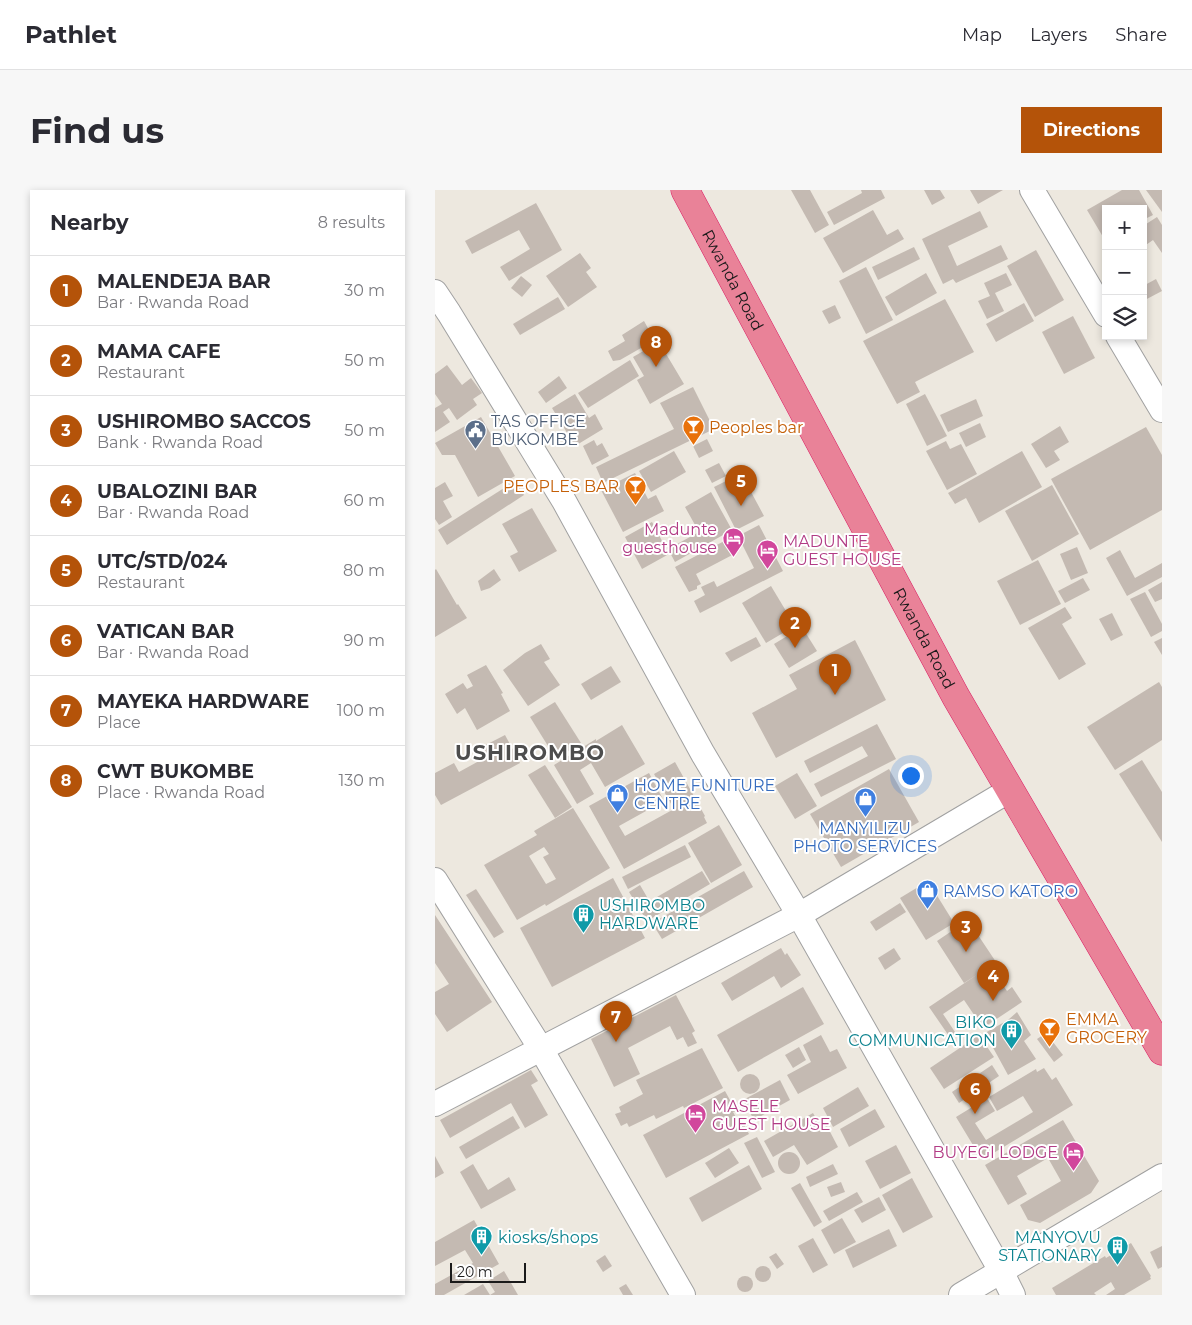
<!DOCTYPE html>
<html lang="en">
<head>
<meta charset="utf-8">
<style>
  body { margin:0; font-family:Montserrat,sans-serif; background:#f7f7f7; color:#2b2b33 }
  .controls { position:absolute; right:15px; top:15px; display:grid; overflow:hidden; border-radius:0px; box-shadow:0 2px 8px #0003 }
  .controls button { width:45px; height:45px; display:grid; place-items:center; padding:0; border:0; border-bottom:1px solid #e1e1e2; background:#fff; color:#2b2b33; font:25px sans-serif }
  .scale { position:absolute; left:15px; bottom:12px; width:76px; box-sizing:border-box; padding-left:5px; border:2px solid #1a1a1a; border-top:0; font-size:14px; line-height:18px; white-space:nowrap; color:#1a1a1a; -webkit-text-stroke:4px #fff; paint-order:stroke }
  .you { position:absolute; left:475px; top:585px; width:18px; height:18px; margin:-12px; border:4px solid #fff; border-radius:50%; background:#1a73e8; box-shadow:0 0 0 8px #1a73e833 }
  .badge { display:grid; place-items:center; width:32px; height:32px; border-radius:50%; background:#b45309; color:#fff; font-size:16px; font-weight:700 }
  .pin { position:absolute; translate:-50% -41px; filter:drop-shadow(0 1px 2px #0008) }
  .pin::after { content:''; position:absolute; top:26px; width:18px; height:15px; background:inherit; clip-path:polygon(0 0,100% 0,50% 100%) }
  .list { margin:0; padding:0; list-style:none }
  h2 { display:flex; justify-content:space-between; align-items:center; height:65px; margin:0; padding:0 20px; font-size:21px }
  h2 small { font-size:16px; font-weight:400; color:#7c7c81 }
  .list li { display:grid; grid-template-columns:32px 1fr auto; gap:15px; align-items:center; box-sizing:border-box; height:70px; padding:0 20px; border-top:1px solid #e1e1e2 }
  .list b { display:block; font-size:19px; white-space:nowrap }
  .list p { margin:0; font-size:16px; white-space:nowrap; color:#7c7c81 }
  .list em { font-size:16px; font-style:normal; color:#7c7c81 }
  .icon { flex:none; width:28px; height:28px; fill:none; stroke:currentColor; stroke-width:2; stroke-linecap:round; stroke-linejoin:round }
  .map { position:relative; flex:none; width:727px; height:1105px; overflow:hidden; border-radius:0px }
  header { display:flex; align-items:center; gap:30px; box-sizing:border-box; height:70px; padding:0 25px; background:#fff; border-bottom:1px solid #e1e1e2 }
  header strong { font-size:24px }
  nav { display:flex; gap:28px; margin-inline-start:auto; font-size:18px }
  .intro { display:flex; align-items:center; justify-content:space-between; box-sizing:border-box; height:120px; padding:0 30px }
  h1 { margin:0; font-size:35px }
  .button { padding:12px 22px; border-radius:0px; background:#b45309; color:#fff; font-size:18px; font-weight:700 }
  main { display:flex; gap:30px; padding:0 30px }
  aside { flex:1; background:#fff; border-radius:0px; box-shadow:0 2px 8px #0003 }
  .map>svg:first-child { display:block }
</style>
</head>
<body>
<header>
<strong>Pathlet</strong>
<nav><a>Map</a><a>Layers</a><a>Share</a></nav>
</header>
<div class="intro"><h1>Find us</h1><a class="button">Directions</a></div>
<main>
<aside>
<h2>Nearby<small>8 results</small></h2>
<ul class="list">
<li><span class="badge">1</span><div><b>MALENDEJA BAR</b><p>Bar · Rwanda Road</p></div><em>30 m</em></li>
<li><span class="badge">2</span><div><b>MAMA CAFE</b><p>Restaurant</p></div><em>50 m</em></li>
<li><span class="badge">3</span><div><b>USHIROMBO SACCOS</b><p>Bank · Rwanda Road</p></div><em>50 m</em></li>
<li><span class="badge">4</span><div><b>UBALOZINI BAR</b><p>Bar · Rwanda Road</p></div><em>60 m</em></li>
<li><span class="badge">5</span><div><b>UTC/STD/024</b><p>Restaurant</p></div><em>80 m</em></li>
<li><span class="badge">6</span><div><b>VATICAN BAR</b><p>Bar · Rwanda Road</p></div><em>90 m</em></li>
<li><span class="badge">7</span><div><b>MAYEKA HARDWARE</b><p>Place</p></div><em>100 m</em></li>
<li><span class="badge">8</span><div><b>CWT BUKOMBE</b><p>Place · Rwanda Road</p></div><em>130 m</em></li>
</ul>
</aside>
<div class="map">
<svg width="727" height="1105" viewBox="0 0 727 1105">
  <rect width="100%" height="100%" fill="#ede8df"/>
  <g fill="#c4bab2" fill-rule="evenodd">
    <path d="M356,0H375L394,35L380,43Z"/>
    <path d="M426,0H446L450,8L399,35L392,22L427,3Z"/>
    <path d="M489,0H505L510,8L497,15Z"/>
    <path d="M535,0H568L543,14Z"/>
    <path d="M687,0H704L718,25L708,30V19H671V52L652,20Z"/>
    <path d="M711,0H727V22Z"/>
    <path d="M101,13L127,60L74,91L65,77L95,59L84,40L37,64L30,51Z"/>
    <path d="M438,20L452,45L463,39L469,49L408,83L388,48Z"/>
    <path d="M545,21L553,37L513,56L522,76L566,55L573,69L521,93L518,89L508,94L487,49Z"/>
    <path d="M722,27L727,35V63L718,50L708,57V36Z"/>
    <path d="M479,57L485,69L443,90L437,77Z"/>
    <path d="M601,60L629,110L600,127L572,76Z"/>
    <path d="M145,63L156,78L151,82L162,97L133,117L111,86Z"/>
    <path d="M431,77L458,130L431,144L404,91Z"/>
    <path d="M491,83L502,103L461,126L450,107Z"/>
    <path d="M571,83L577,95L560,103L569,121L552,129L543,111L555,106L549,93Z"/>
    <path d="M86,86L97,95L87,107L76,98Z"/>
    <path d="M721,89L727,101L708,111V96Z"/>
    <path d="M123,107L130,119L85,145L78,134Z"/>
    <path d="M510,109L539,162L480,192L485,202L462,214L428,151Z"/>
    <path d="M589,113L599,131L561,152L551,134Z"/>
    <path d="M400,115L406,128L394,134L387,121Z"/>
    <path d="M638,126L660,168L629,184L607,142Z"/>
    <path d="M209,131L214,140L221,136L227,146L185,170L178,171L173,161L190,151L187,145Z"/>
    <path d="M224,152L249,194L215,214L202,190L209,186L198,167Z"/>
    <path d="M195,170L204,186L153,218L143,203Z"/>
    <path d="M12,175L27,195L36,188L47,203L38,209L42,215L22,230L14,218L8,222L15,232L0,242V218L7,214L0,204V184Z"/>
    <path d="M124,186L132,198L111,213L103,202Z"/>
    <path d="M258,197L279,239L168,293L161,277L239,239L225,213Z"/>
    <path d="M140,204L154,228L160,224L168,239L140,256L117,218Z"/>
    <path d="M490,204L512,246L492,256L471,214Z"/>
    <path d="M541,209L548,226L513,242L505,225Z"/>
    <path d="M46,227L80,286L43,307L20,265H7L0,253Z"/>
    <path d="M545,233L551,247L531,257L524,243Z"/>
    <path d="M625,236L634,252L619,261L625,270L611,278L596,254Z"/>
    <path d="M711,237L727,265V320L655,360L616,289Z"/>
    <path d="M272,249L278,261L264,268L258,256Z"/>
    <path d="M159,250L162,256L167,253L174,266L157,275L148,256Z"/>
    <path d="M511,251L515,259L526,254L542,284L512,300L491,261Z"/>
    <path d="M239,261L251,282L216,302L204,281Z"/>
    <path d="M587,261L607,297L544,333L531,308L520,314L513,303Z"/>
    <path d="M284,273L291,286L277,293L270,280Z"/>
    <path d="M200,283L213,309L221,305L229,321L188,342L166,300Z"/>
    <path d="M297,288L306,305L315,300L329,326L301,340L279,297Z"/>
    <path d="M80,291L89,305L12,355L3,340Z"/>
    <path d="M10,292L18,306L8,311L17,327L4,335L0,329V298Z"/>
    <path d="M617,295L644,344L597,371L570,321Z"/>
    <path d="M276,302L297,340L240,372L233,359L264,342L250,317Z"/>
    <path d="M97,318L122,361L84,382L75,366L83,362L67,334Z"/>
    <path d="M217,332L234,364L207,379L190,347Z"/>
    <path d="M324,335L348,381L265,423L259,411L270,405L266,397L279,391L282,397L319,378L303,346Z"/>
    <path d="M295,348L303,362L261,384L266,394L262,396V399L254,402L240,377Z"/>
    <path d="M642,357L653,383L636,390L625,364Z"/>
    <path d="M685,360L700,388L727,373V387L692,406L671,368Z"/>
    <path d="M603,370L626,414L585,435L562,391Z"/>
    <path d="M1,379L22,415L23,414L32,428L0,447V380Z"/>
    <path d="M59,379L66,390L55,398L46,401L43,391Z"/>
    <path d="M648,388L655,400L630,413L623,401Z"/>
    <path d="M727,392V409L720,412L713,400Z"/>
    <path d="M336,396L360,436L331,453L307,413Z"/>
    <path d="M710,402L727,434V441L716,447L695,409Z"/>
    <path d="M630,417L637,428L627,434L651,474L624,490L593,438Z"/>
    <path d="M677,423L688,445L676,451L664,429Z"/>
    <path d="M367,437L382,461L354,478L339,454Z"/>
    <path d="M321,447L326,456L296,472L290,463Z"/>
    <path d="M727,448V465L719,452Z"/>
    <path d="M420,450L451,510L341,568L317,523L362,499L354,485Z"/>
    <path d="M106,454L115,469L109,472L125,495L93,516L68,480L90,463Z"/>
    <path d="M51,475L68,503L66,504L75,521L42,540L30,518L22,524L10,504L28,493L32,499L38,496L32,485Z"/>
    <path d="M176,476L186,492L156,510L146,494Z"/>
    <path d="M724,492L727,497V550L680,580L652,537Z"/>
    <path d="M120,512L146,553L121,569L95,527Z"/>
    <path d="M442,534L461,569L386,607L379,594L433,566L427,556L375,583L369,571Z"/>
    <path d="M187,535L210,574L170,597L156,573L145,580L159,604L142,614L119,575L161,549V551Z"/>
    <path d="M70,545L85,573L6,615L0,605V583L19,573L24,582L44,571L39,561Z"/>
    <path d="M707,570L727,602V652L684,584Z"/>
    <path d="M240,572L270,626L269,627L272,633L189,679L154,616L214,583L229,611L184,636L190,646L239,619L219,584Z"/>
    <path d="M110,575L137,617L120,628L93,585Z"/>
    <path d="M454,579L484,632L406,677L375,624Z"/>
    <path d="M362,583L382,616L360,629L340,596Z"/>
    <path d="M138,618L175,678L111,716L110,714L82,730L49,675L102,645L99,641ZM109,657L114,664L108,667L121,689L111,694L94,666Z"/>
    <path d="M284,635L307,675L276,693L253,653Z"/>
    <path d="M250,655L256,667L193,699L187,687Z"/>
    <path d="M267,681L275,694L212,731L194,702L205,695L219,719L215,711Z"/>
    <path d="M309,681L318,697L227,749L217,733Z"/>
    <path d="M178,688L210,748L117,797L85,738Z"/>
    <path d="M493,691L519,733L491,750L465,708Z"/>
    <path d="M41,699L69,742L59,748L31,705Z"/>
    <path d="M465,713L471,722L441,741L435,732Z"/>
    <path d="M0,725L57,812L12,842L0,824V802L14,794L0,773Z"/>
    <path d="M533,730L565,778L559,782L572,801L577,797L587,812L548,838L529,810L508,824L522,845L516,849L494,817L543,784L529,793L502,751Z"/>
    <path d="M346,758L350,765L352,763L366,785L346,798L339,786L297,811L286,793Z"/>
    <path d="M459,758L466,769L450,780L443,768Z"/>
    <path d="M368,797L389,834L303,882L282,845Z"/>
    <path d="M241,805L260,841L257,843L262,853L253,857L248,847L242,850L235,836L193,858L205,884L179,897L156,849Z"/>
    <path d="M582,822L596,845L589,851L601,869L573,885L550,843L573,830Z"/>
    <path d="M611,843L628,865L619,872L602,849Z"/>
    <path d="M386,845L395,862L402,859L412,878L363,904L352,885L376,872L368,855Z"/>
    <path d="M544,845L559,867L509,899L495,878Z"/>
    <path d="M364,857L371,870L358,878L350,865Z"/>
    <path d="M267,858L288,898L249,918L248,916L221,929L219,925L194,937L192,933L186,936L180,924L186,922L184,917L208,904L201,890Z"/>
    <path d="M557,875L564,886L524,913L517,902Z"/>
    <path d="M609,878L617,890L621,887L638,915L547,970L521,927L552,908L560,921L540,933L551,950L598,922L588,906L562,921L554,907L601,879L602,882Z"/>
    <path d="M96,880L103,891L96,895L113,925L90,938L76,913L15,948L5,930Z"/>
    <circle cx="315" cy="894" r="10"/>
    <path d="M345,890L355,910L319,930L308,910Z"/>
    <path d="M423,897L434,916L398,937L388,918Z"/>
    <path d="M290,901L301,921L298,922L302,929L305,927L314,944L231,988L208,945Z"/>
    <path d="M440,919L450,937L414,957L405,939Z"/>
    <path d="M378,923L387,939L392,936L403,957L372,975L359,955L338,967L329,951Z"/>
    <path d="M78,926L85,938L31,969L24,957Z"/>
    <path d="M628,930L664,991L656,1003L605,1033L593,1030L585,1015L626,991L613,968L582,986L592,1004L573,1015L550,975Z"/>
    <path d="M322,947L340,982L327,988L309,953Z"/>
    <path d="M461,955L476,983L445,999L430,971Z"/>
    <path d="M294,958L304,973L280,988L270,973Z"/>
    <circle cx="354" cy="973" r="11"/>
    <path d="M0,966L9,983L0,988Z"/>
    <path d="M38,974L53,1000L74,987L81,1000L46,1019L25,982Z"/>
    <path d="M398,974L403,984L375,997L371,987Z"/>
    <path d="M314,975L327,999L267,1032L254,1008Z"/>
    <path d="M477,988L498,1027L468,1043L447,1005Z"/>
    <path d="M406,992L410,1002L396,1007L392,997Z"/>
    <path d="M365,993L387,1032L379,1037L356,998Z"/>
    <path d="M422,1002L428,1012L394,1031L388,1021Z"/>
    <path d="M444,1007L451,1020L427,1033L419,1020Z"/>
    <path d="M407,1028L421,1052L399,1064L386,1040Z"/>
    <path d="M39,1030L64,1074L9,1105H0V1094L38,1073L30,1060L0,1076V1052Z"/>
    <path d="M454,1039L462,1056L418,1078L410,1060Z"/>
    <path d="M378,1048L393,1075L378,1083L363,1056Z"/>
    <path d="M696,1053L716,1086L715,1087L716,1089L689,1105H671L680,1099L676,1092L659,1103L661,1105H621L617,1098L670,1066L671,1068Z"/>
    <path d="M727,1056V1077L723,1079L715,1062Z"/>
    <path d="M341,1063L349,1074L342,1079L334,1067Z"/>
    <path d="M170,1065L177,1076L168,1082L161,1071Z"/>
    <circle cx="328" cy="1084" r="8"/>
    <path d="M69,1081L83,1105H55L60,1102L53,1091Z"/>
    <circle cx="310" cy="1094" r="8"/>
    <path d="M48,1094L55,1105H29Z"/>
    <path d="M191,1094L198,1105H188L184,1098Z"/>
  </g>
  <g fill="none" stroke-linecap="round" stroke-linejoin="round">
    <defs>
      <g id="street">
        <path d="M597,0L671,125"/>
        <path d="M0,102L14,123L129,311L268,564L364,725L566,1081L578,1105"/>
        <path d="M683,146L727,220"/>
        <path d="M0,690L106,859L248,1105"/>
        <path d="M0,914L364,725L575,600"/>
        <path d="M526,1105L727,986"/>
      </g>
      <g id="highway">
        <path id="s1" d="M250,0L521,507L727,861"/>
      </g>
    </defs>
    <use href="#street" stroke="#a1a1a1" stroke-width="26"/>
    <use href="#highway" stroke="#da1d63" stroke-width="29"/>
    <use href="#street" stroke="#fff" stroke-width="24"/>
    <use href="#highway" stroke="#e98298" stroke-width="28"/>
  </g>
  <defs>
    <symbol id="bar-pin" viewBox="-11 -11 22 30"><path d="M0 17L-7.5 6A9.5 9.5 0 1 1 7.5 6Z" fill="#e8710a" stroke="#fff"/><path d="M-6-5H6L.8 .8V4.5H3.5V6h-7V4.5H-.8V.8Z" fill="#fff"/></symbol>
    <symbol id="civic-pin" viewBox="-11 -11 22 30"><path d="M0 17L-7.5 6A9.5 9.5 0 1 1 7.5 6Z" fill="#5c6f8a" stroke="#fff"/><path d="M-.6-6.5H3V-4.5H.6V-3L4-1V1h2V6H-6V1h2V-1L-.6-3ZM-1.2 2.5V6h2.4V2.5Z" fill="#fff"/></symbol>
    <symbol id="hotel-pin" viewBox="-11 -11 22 30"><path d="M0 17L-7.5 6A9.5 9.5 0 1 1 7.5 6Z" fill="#d1479c" stroke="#fff"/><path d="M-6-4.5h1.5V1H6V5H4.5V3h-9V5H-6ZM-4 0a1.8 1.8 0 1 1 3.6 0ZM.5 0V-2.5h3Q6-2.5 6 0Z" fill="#fff"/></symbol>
    <symbol id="shop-pin" viewBox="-11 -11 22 30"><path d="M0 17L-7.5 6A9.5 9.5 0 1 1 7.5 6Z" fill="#3f7fe0" stroke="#fff"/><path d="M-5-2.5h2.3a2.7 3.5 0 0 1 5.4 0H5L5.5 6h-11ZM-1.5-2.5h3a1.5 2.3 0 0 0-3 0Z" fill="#fff"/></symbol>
    <symbol id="building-pin" viewBox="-11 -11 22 30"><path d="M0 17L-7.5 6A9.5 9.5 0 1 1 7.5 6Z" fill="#0f9aa8" stroke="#fff"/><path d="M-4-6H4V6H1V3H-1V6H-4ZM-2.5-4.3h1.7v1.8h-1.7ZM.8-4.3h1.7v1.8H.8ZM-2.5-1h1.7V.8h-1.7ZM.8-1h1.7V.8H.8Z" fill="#fff"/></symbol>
  </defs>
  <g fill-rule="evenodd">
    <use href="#bar-pin" x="246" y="224" width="25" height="34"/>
    <use href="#civic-pin" x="28" y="228" width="25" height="34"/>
    <use href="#bar-pin" x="188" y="284" width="25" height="34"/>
    <use href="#hotel-pin" x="286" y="336" width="25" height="34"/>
    <use href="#hotel-pin" x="320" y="348" width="25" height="34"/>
    <use href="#shop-pin" x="170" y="592" width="25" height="34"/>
    <use href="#shop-pin" x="418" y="596" width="25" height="34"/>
    <use href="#shop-pin" x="480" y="688" width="25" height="34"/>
    <use href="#building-pin" x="136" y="712" width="25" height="34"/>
    <use href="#bar-pin" x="602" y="826" width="25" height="34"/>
    <use href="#building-pin" x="564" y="828" width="25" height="34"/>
    <use href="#hotel-pin" x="248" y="912" width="25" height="34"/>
    <use href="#hotel-pin" x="626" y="950" width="25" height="34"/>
    <use href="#building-pin" x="34" y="1034" width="25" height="34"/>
    <use href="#building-pin" x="670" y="1044" width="25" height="34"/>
  </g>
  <g text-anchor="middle" stroke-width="4" stroke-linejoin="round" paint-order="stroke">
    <g font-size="16" fill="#1a1a1a" stroke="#fff">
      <text dy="6" stroke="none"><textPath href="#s1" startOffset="102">Rwanda Road</textPath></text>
      <text dy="6" stroke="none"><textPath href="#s1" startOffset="508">Rwanda Road</textPath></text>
    </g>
    <g font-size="16" fill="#4e5e75" stroke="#fff" text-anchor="start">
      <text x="56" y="237">TAS OFFICE<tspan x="56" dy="18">BUKOMBE</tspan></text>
    </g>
    <g font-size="16" fill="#c56008" stroke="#fff" text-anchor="start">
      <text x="274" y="243">Peoples bar</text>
      <text x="184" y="302" text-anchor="end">PEOPLES BAR</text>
      <text x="631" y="835">EMMA<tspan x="631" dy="18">GROCERY</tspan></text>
    </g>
    <g font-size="16" fill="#b23c85" stroke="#fff" text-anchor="end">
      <text x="282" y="345">Madunte<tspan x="282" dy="18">guesthouse</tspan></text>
      <text x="348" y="357" text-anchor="start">MADUNTE<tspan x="348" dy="18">GUEST HOUSE</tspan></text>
      <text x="277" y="922" text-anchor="start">MASELE<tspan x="277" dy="18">GUEST HOUSE</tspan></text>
      <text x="623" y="968">BUYEGI LODGE</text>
    </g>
    <g font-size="16" fill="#366cbe" stroke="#fff" text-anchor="start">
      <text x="199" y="601">HOME FUNITURE<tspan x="199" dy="18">CENTRE</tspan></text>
      <text x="430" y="644" text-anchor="middle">MANYILIZU<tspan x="430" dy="18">PHOTO SERVICES</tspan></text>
      <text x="508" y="707">RAMSO KATORO</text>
    </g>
    <g font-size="16" fill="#0d838f" stroke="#fff" text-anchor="start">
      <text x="164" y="721">USHIROMBO<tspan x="164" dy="18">HARDWARE</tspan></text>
      <text x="561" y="838" text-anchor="end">BIKO<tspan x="561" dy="18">COMMUNICATION</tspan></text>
      <text x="63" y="1053">kiosks/shops</text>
      <text x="666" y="1053" text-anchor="end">MANYOVU<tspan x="666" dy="18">STATIONARY</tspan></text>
    </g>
    <g font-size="21" font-weight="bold" letter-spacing="1" fill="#4d4d4d" stroke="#fff">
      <text x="95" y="570">USHIROMBO</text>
    </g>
  </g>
</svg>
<div class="controls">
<button>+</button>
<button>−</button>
<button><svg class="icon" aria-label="layers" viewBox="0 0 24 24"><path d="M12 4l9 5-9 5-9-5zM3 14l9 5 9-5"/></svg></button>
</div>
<div class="scale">20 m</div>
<div class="you"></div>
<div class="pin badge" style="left:400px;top:505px">1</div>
<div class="pin badge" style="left:360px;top:458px">2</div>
<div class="pin badge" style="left:531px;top:762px">3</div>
<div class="pin badge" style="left:558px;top:811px">4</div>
<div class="pin badge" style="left:306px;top:316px">5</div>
<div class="pin badge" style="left:540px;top:924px">6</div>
<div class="pin badge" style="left:181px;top:852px">7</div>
<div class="pin badge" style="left:221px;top:177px">8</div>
</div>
</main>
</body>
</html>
